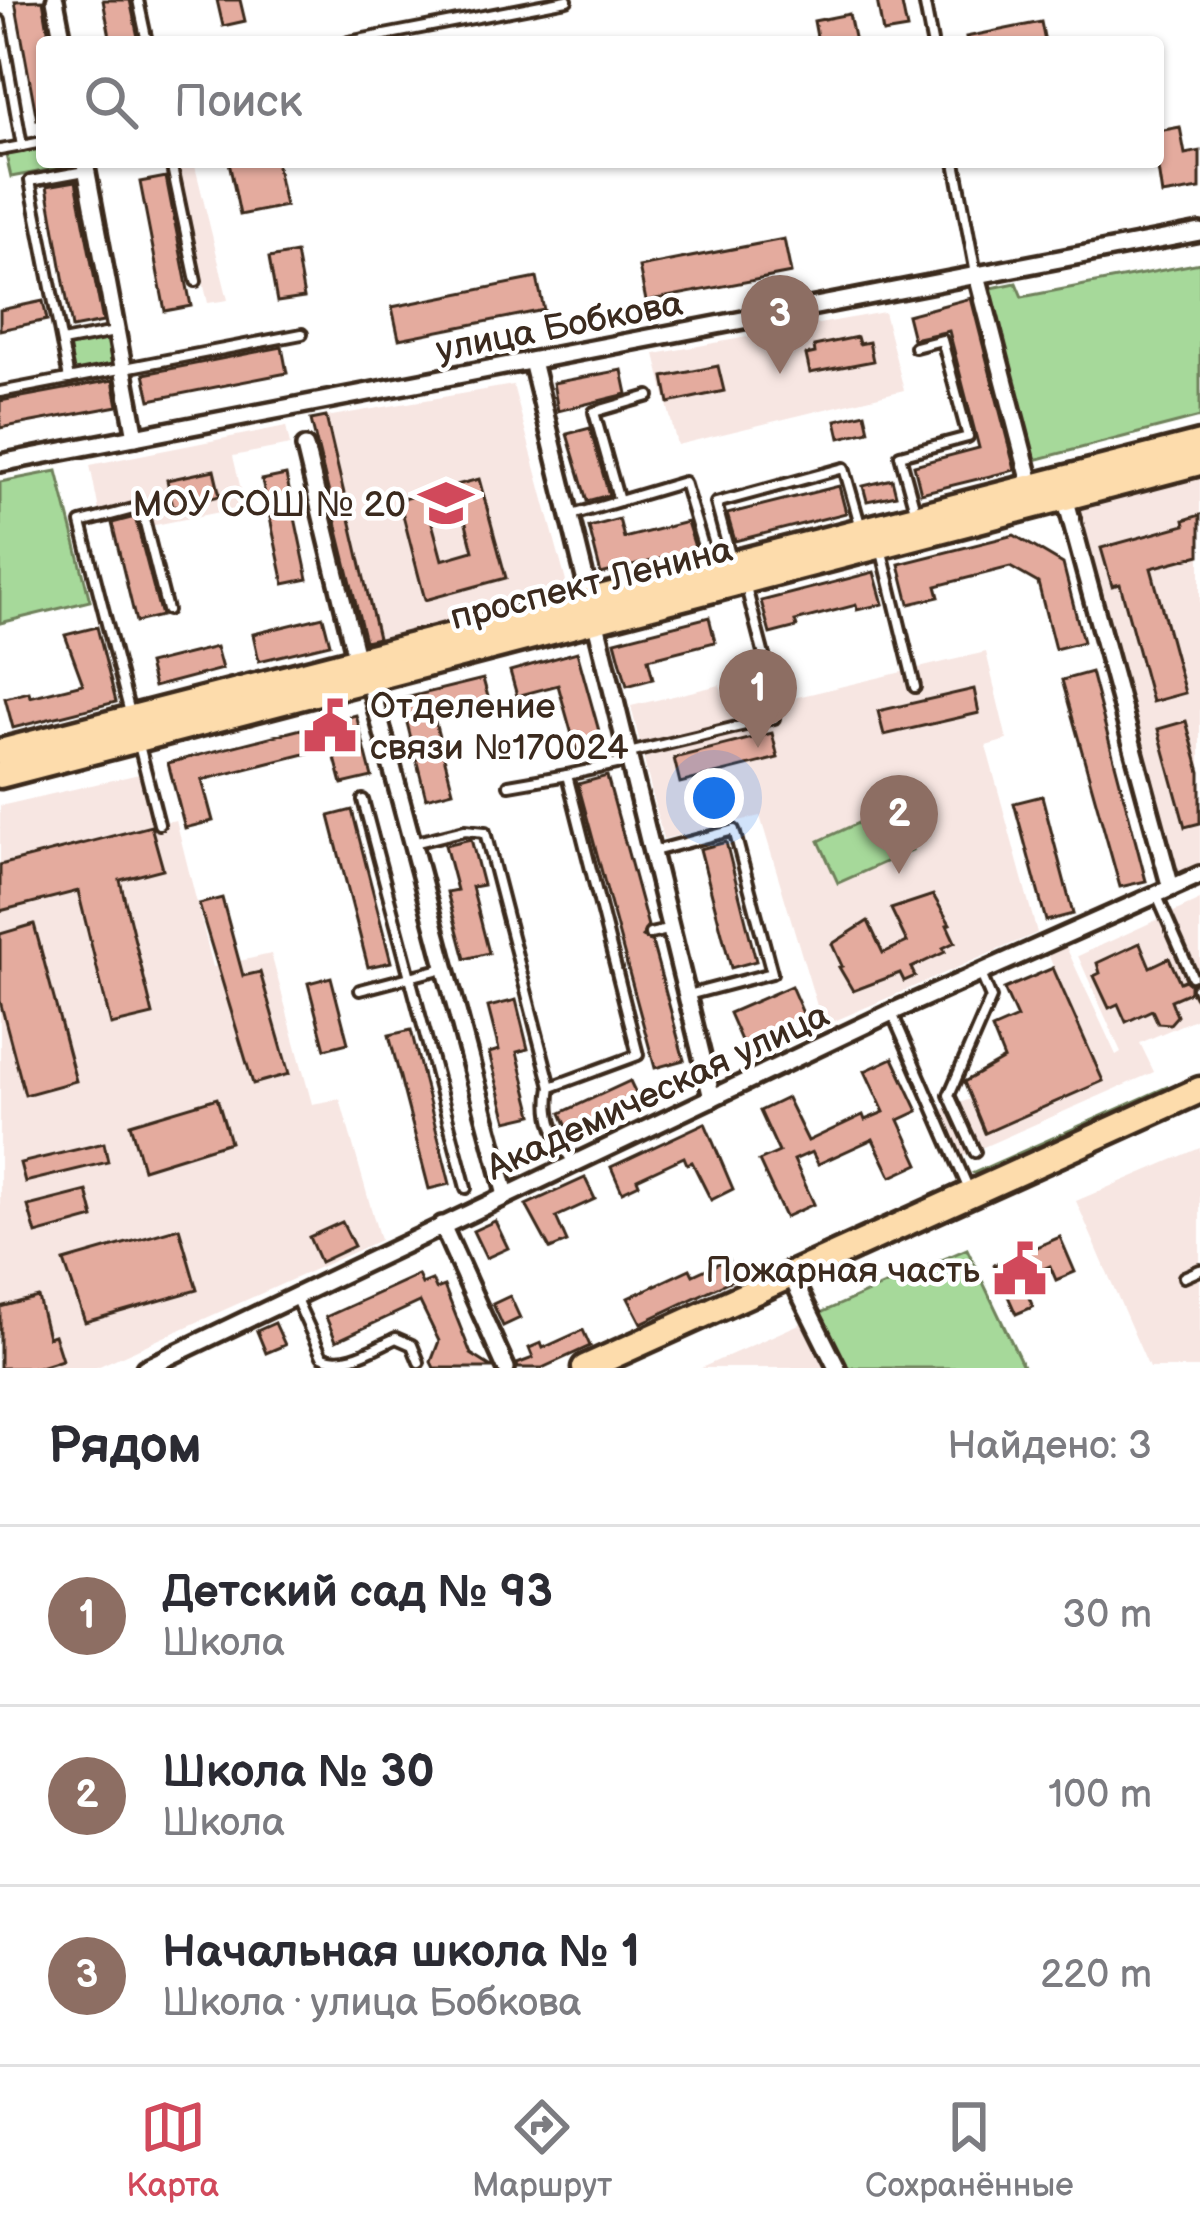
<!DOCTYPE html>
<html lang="ru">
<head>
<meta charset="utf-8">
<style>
  body { margin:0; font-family:"Balsamiq Sans",sans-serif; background:#f2f2f3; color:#2b2b33 }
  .you { position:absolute; left:714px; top:798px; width:42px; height:42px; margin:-30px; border:9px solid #fff; border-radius:50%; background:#1a73e8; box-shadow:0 0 0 18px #1a73e833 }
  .badge { display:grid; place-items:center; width:78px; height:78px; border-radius:50%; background:#d1495b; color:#fff; font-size:39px; font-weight:700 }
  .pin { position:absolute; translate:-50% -99px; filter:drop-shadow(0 3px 6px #0008) }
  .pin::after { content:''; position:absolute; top:63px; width:42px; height:36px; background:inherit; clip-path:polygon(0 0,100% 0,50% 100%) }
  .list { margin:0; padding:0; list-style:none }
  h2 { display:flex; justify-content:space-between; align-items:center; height:156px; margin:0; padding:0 48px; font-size:51px }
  h2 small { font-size:39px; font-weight:400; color:#7c7c81 }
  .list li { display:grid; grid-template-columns:78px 1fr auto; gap:36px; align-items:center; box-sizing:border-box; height:180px; padding:0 48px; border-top:3px solid #e1e1e2 }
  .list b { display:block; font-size:45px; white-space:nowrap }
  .list p { margin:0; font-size:39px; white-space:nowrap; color:#7c7c81 }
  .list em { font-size:39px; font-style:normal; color:#7c7c81 }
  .icon { flex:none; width:66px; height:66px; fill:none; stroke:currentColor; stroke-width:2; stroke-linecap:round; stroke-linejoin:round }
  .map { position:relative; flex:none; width:1200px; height:1368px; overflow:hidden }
  .search { position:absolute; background:#fff; box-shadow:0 3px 9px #0004; left:36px; right:36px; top:36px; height:132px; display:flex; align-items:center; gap:30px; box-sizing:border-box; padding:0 42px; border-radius:12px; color:#7c7c81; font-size:45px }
  .sheet { height:696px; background:#fff }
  nav { display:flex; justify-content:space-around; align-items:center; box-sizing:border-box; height:168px; border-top:3px solid #e1e1e2; background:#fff; font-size:33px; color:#7c7c81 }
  nav a { display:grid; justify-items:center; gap:6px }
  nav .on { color:#d1495b }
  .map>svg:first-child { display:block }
</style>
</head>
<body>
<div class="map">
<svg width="1200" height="1368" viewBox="0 0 1200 1368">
  <rect width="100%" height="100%" fill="#fff"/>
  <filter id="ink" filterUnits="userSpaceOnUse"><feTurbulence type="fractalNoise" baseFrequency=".00833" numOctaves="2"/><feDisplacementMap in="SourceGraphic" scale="24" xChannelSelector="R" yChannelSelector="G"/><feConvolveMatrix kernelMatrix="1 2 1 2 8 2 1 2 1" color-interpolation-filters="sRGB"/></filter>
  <g filter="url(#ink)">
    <g fill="#f7e6e2">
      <path d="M175,162H194L228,300L208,303Z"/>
      <path d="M884,312L904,390L677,445L655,354Z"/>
      <path d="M513,385L568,589L378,639L326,417Z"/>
      <path d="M286,426L290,445L233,456L245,507L150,526L143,501L99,511L90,465Z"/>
      <path d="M1200,472V866L1176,877L1077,504Z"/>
      <path d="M986,652L1007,740L986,746L1037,933L823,1026L760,816L663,839L631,706L720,685L725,701L764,692L768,704Z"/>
      <path d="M148,772L160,823L176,820L213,967L271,954L312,1104L340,1099L380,1240L95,1368H0V806Z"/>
      <path d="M1200,900V1022L1197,1018L1140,1043L1154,1072L956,1159L935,1113L970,1099L963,1081L976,1076L991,1110L1068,1003L1044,944L1061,936L1116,1055L1121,1052L1078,956Z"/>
      <path d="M1200,1148V1368H1149L1076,1201Z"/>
      <path d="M806,1321L829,1368H701Z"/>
    </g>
    <g fill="#a6d99a" stroke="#70825c" stroke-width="3">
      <path d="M42,148V162L75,165L11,177L6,155Z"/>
      <path d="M1200,263V417L1031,461L987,289L1016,283L1022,297Z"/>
      <path d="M108,339L113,365L72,373L67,346Z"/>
      <path d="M57,471L90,601L0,623V482Z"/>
      <path d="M893,807L912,850L838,883L819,841Z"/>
      <path d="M1167,1087L1170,1093L981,1177L974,1173Z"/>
      <path d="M967,1249L1024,1368H843L816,1315Z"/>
    </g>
    <g fill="#e4ab9e" stroke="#3b2a1e" stroke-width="3">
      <path d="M43,0L50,42H42V119L37,120L15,1Z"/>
      <path d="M103,0H130L139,42H111Z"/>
      <path d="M217,0H240L245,21L223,26Z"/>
      <path d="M877,0H901L907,29L883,33Z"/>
      <path d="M849,14L855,42H818L814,21Z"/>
      <path d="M1041,22L1045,42H967L966,37Z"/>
      <path d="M1180,127L1185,154L1200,151V189L1162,195L1157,162L1158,131Z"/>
      <path d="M229,162H276L285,206L240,215Z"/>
      <path d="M166,177L191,306L165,311L140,182Z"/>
      <path d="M76,181L103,322L72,328L47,186Z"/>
      <path d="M784,239L791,273L646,301L639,267Z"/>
      <path d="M296,253L304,298L277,302L269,258Z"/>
      <path d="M537,278L544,310L399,339L392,307Z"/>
      <path d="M971,298L1015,470L921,493L914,465L979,448L949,331L913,339L907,315Z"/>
      <path d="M43,301L47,320L0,330V310Z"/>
      <path d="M857,337L859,344L869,342L873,361L810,373L806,355L815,353L814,346Z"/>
      <path d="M282,347L287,373L150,400L144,374Z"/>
      <path d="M718,366L724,391L669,403L664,377Z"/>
      <path d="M622,370L627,394L558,411L553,383Z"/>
      <path d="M113,380L118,406L0,428V401Z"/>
      <path d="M865,413L869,431L840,438L836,420Z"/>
      <path d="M326,417L378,638L365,641L311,420Z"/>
      <path d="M590,428L609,495L587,501L567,434Z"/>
      <path d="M214,470L220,496L173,507L167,480Z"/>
      <path d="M286,475L308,579L284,584L262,480Z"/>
      <path d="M479,479L506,578L425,600L399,500L424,493L442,560L473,551L456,485Z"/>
      <path d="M892,479L896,495L867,501L863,486Z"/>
      <path d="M839,486L846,513L735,541L727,514Z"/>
      <path d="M1200,515V555L1151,568L1185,693L1152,702L1120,584L1112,586L1101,548L1185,525L1184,520Z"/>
      <path d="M135,517L161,616L136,622L112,523Z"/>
      <path d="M619,519L624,538L687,522L696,550L601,574L589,527Z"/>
      <path d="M1014,535L1063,564L1083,642L1055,649L1038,583L1010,567L936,586L939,597L909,604L899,564Z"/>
      <path d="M874,572L883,604L857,610L856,605L795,621L797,627L770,634L761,601Z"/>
      <path d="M323,617L330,644L259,661L253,634Z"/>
      <path d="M709,617L715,642L648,659L653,679L627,686L615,641Z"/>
      <path d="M97,627L116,702L13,728L5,698L29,692L30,697L83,684L65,635Z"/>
      <path d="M216,647L222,669L154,687L148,664Z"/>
      <path d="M577,652L604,749L578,756L558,685L517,696L510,671Z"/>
      <path d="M1091,672L1146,881L1120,887L1062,680Z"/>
      <path d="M483,679L490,704L434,718L453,791L426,798L401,699Z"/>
      <path d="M974,689L979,713L884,735L878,711Z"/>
      <path d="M356,715L372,777L342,784L332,747L202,780L213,821L185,828L168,763Z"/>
      <path d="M1186,721L1200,772V823L1185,827L1158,729Z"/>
      <path d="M772,733L778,758L680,783L674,758Z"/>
      <path d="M607,776L648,926L642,937L652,942L684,1060L655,1068L578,784Z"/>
      <path d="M1042,796L1073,914L1046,921L1014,803Z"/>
      <path d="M352,810L391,962L368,967L329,816Z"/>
      <path d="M151,826L163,869L120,880L153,1015L111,1025L78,891L0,911V865Z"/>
      <path d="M471,839L483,885L472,887L489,953L465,959L447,892L457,890L445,845Z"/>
      <path d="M726,842L756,961L731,968L700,849Z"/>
      <path d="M933,895L950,924L947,925L955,942L943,948L945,952L911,968L915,976L904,981L900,973L853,991L839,967L842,966L832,944L868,921L883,953L907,942L891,909Z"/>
      <path d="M222,898L243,976L260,972L289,1074L253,1084L199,904Z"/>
      <path d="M34,924L76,1081L25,1095L0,1001V934Z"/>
      <path d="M1140,943L1150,967L1169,958L1180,982L1185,980L1190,984V992L1171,1000L1177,1016L1170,1024L1158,1023L1152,1010L1126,1022L1118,1004L1109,1008L1094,976L1100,973L1097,963Z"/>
      <path d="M1053,968L1103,1081L985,1133L964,1082L1004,1059L992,1029L1017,1018L1004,989Z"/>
      <path d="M331,977L348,1043L325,1049L308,983Z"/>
      <path d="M791,986L805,1018L743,1045L729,1013Z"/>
      <path d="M516,1000L528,1049L517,1052L533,1115L507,1121L489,1053L499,1050L488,1007Z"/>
      <path d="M411,1030L450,1184L429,1189L389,1035Z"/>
      <path d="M893,1058L918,1111L899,1120L919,1164L891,1177L873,1139L818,1164L812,1152L794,1160L814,1204L785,1217L759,1161L779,1152L760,1111L787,1098L808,1141L863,1115L865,1120L884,1112L865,1071Z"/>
      <path d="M630,1081L641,1104L571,1136L561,1113Z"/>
      <path d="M217,1098L230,1142L143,1169L130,1124Z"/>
      <path d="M705,1123L733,1189L711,1200L692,1162L687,1164L684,1157L637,1179L639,1184L622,1192L611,1167Z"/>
      <path d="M104,1143L108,1162L25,1182L20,1163Z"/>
      <path d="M585,1178L595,1199L556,1217L567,1242L550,1249L526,1205Z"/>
      <path d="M87,1191L94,1218L36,1234L28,1206Z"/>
      <path d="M495,1221L508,1248L486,1258L473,1231Z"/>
      <path d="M342,1222L354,1246L320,1262L309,1237Z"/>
      <path d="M179,1228L197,1290L85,1322L64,1261Z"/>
      <path d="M1060,1237L1075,1272L1056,1280L1050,1266L1021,1279L1033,1307L1016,1314L994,1265Z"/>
      <path d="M728,1259L736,1278L641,1323L628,1298L690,1269L693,1275Z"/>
      <path d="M418,1275L422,1284L432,1280L436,1289L444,1286L471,1354L493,1368H434L431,1362L439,1341L420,1302L336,1341L326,1317Z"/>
      <path d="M510,1296L520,1318L503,1326L493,1304Z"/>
      <path d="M38,1297L48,1337L54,1335L62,1360L37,1368H0V1307Z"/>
      <path d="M275,1323L285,1345L266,1353L257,1331Z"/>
      <path d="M583,1330L590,1346L542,1368H518L517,1364L533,1358L529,1348L541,1343L543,1348Z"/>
    </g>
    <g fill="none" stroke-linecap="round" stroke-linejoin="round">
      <defs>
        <g id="service">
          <path d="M138,0L147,42"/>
          <path d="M924,0L932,42"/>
          <path d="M0,21L22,146L42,142"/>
          <path d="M348,42L567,0"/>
          <path d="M0,150L22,146"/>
          <path d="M171,162L196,281"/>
          <path d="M955,162L976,274"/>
          <path d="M62,342L115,332"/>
          <path d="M69,379L30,181L85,171"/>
          <path d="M0,392L302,334"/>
          <path d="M619,501L594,412L649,396"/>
          <path d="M915,510L900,455L968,437L942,340L915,347"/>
          <path d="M572,515L684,482L708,563"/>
          <path d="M882,552L915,687"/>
          <path d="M731,559L716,503L844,468L860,524"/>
          <path d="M745,583L769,675"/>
          <path d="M130,713L81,523L141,507L167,610"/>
          <path d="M138,741L159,824"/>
          <path d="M629,753L774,718"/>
          <path d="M509,785L567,775"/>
          <path d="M363,800L466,1188"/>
          <path d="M413,843L465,830L485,832L551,1087C545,1119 556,1138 574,1164"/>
          <path d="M654,851L734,830L772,973L688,995"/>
          <path d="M1157,896L1192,976"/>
          <path d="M650,934L672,929"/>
          <path d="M1197,988L1200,994"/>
          <path d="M360,990L444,968"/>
          <path d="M892,1013L970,1192"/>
          <path d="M551,1087L638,1055L567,775L630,761"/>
          <path d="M975,1152L949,1095L991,998L981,974"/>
          <path d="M1184,1277L1200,1270"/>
          <path d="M296,1299L322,1356C344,1368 374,1348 396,1338L412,1345L419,1362"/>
        </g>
        <g id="minor">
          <path d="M55,0L63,42"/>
          <path d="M85,162L136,437"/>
          <path d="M977,275L1032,487"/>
          <path d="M532,361L712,1098"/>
          <path d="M305,447L357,661"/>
          <path d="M0,463L1200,232"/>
          <path d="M1065,497L1171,888"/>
          <path d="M368,677L506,1195"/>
          <path d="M442,1225L506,1368"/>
          <path d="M791,1276L837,1368"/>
          <path d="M145,1368L892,1012L1200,875"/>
        </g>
        <g id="primary">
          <path d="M0,752L1200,444"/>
          <path d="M0,775L1200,462"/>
          <path d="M585,1368L1200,1090"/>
        </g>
      </defs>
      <use href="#service" stroke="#3b2a1e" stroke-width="16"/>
      <use href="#minor" stroke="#3b2a1e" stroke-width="24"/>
      <use href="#primary" stroke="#3b2a1e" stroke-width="33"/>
      <use href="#service" stroke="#fff" stroke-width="8"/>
      <use href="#minor" stroke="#fff" stroke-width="15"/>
      <use href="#primary" stroke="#fddcac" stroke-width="24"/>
    </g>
  </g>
  <defs>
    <symbol id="school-bare" viewBox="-9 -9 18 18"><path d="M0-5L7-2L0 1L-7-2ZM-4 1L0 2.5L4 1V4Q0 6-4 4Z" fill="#d1495b" stroke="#fff" stroke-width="2.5" paint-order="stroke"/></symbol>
    <symbol id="civic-bare" viewBox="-9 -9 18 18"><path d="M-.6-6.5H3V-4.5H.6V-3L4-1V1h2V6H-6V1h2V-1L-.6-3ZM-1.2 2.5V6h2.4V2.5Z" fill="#d1495b" stroke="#fff" stroke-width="2.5" paint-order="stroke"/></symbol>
  </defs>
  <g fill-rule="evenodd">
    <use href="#school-bare" x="408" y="465" width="76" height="76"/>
    <use href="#civic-bare" x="292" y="688" width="76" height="76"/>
    <use href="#civic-bare" x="982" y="1231" width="76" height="76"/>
  </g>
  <g text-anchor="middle" stroke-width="9" stroke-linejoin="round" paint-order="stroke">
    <g font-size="36" fill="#3b2a1e" stroke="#fff">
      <text transform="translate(559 325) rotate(-11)" y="13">улица Бобкова</text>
      <text transform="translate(591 582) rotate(-14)" y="13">проспект Ленина</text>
      <text transform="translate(657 1090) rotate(-25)" y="13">Академическая улица</text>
    </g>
    <g font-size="36" fill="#3b2a1e" stroke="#fff" text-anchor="end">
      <text x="406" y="516">МОУ СОШ № 20</text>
      <text x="370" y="718" text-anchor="start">Отделение<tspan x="370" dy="41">связи №170024</tspan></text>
      <text x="980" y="1282">Пожарная часть</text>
    </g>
  </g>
</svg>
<div class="you"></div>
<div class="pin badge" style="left:758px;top:748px;background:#8d6e63">1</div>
<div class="pin badge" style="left:899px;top:874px;background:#8d6e63">2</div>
<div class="pin badge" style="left:780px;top:374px;background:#8d6e63">3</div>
<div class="search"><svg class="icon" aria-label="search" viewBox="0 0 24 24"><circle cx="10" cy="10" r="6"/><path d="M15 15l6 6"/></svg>Поиск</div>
</div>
<section class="sheet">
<h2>Рядом<small>Найдено: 3</small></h2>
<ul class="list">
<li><span class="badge" style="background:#8d6e63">1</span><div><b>Детский сад № 93</b><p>Школа</p></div><em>30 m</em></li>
<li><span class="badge" style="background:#8d6e63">2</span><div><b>Школа № 30</b><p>Школа</p></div><em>100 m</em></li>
<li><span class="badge" style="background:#8d6e63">3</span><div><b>Начальная школа № 1</b><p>Школа · улица Бобкова</p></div><em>220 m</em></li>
</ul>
</section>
<nav>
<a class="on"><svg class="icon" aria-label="map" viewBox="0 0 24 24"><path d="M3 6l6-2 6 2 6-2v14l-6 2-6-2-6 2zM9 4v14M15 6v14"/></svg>Карта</a>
<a><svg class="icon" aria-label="directions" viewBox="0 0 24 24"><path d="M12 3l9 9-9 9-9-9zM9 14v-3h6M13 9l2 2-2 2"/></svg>Маршрут</a>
<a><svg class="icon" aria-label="saved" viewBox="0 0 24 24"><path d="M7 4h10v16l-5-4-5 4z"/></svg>Сохранённые</a>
</nav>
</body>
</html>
